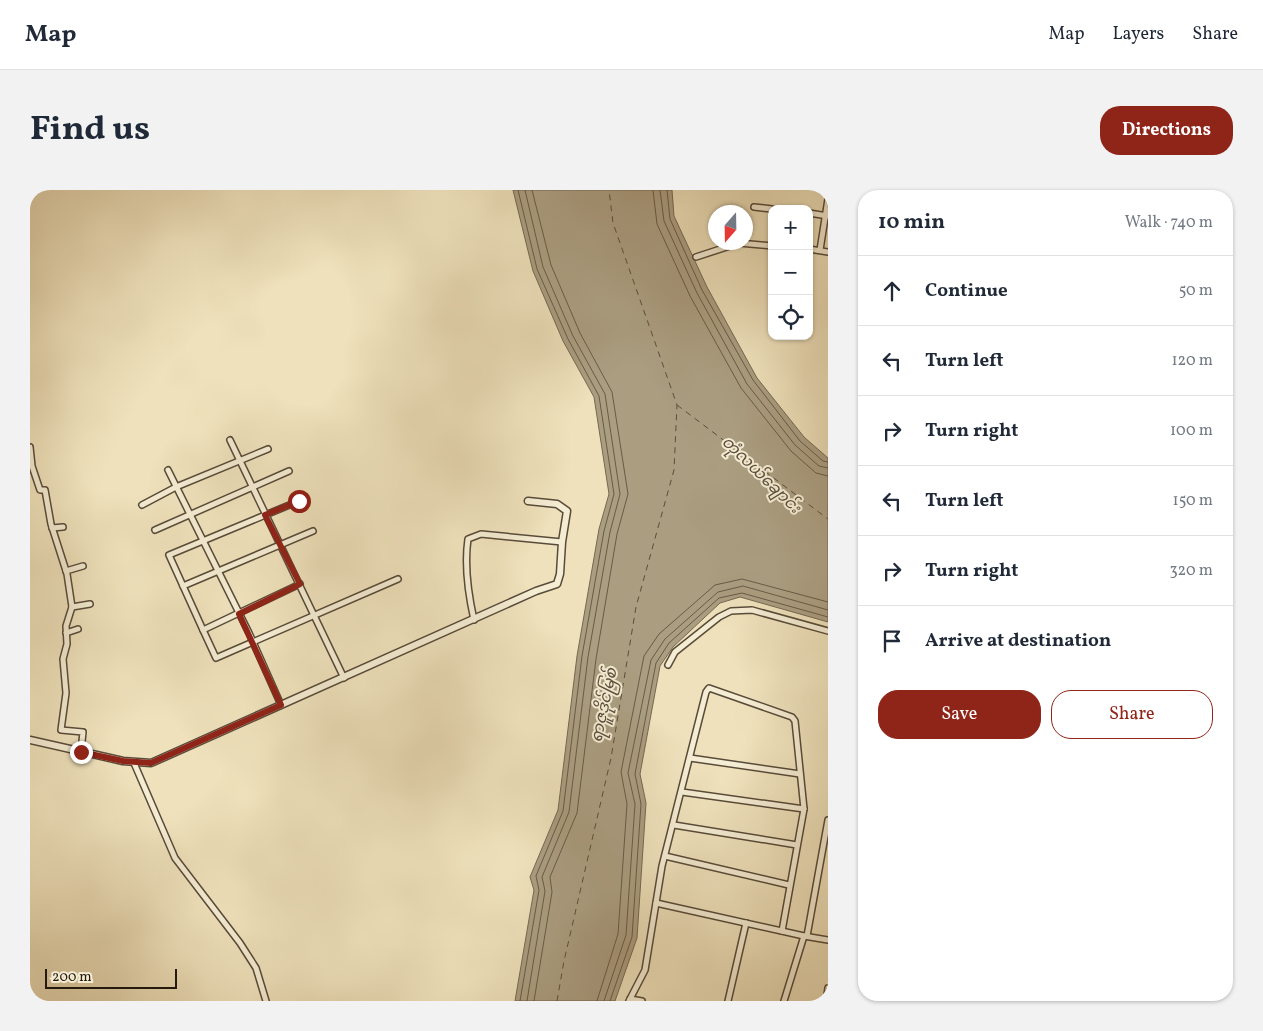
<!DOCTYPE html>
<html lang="en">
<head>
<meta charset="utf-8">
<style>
  body { margin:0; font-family:Vollkorn,"Noto Sans Myanmar",serif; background:#f2f2f3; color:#1f2937 }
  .controls { position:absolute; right:15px; top:15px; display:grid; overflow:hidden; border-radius:10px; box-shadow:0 1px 4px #0004 }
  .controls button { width:45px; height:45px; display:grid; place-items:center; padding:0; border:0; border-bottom:1px solid #e0e1e3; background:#fff; color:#1f2937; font:25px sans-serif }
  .compass { position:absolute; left:678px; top:15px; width:45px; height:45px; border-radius:50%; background:#fff; box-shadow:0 1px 4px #0004; rotate:200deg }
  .scale { position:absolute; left:15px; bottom:12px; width:132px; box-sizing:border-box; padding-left:5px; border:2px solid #26190e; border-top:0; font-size:14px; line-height:18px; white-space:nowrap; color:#26190e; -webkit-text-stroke:4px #f4ecd3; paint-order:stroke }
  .stop { position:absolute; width:15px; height:15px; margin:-11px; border:4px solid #8f2418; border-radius:50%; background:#fff }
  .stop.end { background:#8f2418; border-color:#fff; box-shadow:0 1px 5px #0008 }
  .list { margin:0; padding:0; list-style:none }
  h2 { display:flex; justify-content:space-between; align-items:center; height:65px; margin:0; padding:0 20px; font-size:21px }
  h2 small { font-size:16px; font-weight:400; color:#747a83 }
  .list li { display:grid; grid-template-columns:32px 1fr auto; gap:15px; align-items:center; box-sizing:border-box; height:70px; padding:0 20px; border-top:1px solid #e0e1e3 }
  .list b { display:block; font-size:19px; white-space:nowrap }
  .list em { font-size:16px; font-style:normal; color:#747a83 }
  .actions { display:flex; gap:10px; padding:15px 20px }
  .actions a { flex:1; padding:11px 0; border:1px solid #8f2418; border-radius:20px; text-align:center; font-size:18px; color:#8f2418 }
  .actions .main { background:#8f2418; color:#fff }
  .icon { flex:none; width:28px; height:28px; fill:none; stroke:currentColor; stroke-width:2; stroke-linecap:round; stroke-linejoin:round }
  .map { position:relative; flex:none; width:798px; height:811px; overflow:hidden; border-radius:20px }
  header { display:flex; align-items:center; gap:30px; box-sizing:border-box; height:70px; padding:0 25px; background:#fff; border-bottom:1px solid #e0e1e3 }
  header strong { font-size:24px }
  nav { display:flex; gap:28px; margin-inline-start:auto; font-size:18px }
  .intro { display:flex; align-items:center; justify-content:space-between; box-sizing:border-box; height:120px; padding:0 30px }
  h1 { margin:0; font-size:35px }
  .button { padding:12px 22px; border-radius:20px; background:#8f2418; color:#fff; font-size:18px; font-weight:700 }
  main { display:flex; gap:30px; padding:0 30px }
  aside { flex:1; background:#fff; border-radius:20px; box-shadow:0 1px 4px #0004 }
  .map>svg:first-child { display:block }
</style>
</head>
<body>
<header>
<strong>Map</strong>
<nav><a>Map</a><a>Layers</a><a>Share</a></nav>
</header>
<div class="intro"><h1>Find us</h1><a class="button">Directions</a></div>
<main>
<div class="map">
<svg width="798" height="811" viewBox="0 0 798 811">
  <rect width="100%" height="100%" fill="#eee1bb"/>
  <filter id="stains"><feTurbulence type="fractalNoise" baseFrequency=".004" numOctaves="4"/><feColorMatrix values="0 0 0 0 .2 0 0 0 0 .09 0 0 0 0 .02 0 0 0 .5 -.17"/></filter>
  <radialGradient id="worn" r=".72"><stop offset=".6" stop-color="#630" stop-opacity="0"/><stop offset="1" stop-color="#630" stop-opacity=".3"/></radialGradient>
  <path fill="#aa9d80" stroke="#756852" d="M483,0H642L644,26L677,97L727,188L774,247L798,268V432L710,407L690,413L643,457L630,476L610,584L616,613L607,748L585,811H485L504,700L500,687L528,620L547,466L569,339L579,304L564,207L533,151L503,81Z"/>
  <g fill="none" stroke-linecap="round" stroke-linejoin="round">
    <g stroke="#685b47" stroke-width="1">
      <path d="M488,0L507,79L538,149L569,206L584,304L574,341L552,466L533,621L506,686L509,700L490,811"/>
      <path d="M495,0L513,77L543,146L575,204L590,304L580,342L558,467L539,622L512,687L515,701L497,811"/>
      <path d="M502,0L521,75L550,143L582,202L598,304L587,344L566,469L547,623L520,687L522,702L504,811"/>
      <path d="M623,0L627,34L660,106L711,198L761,261L786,283L798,286"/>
      <path d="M630,0L634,31L667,103L717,194L765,255L789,276L798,278"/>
      <path d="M637,0L640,29L672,100L723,190L770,251L793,271L798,272"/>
      <path d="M567,811L588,744L597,614L591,582L614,466L629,444L685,395L712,389L798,412"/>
      <path d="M574,811L596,745L605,614L598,583L621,470L635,449L688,402L713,396L798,420"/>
      <path d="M580,811L602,747L611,614L605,584L626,473L639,453L689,408L712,403L798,427"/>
    </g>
    <g stroke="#5b4e3c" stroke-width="1" stroke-dasharray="6 5" stroke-linecap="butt">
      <path d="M647,215L798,329"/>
      <path d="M527,811L534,771L581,568L606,417L644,280L647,215L583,33L579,0"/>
    </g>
    <defs>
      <g id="minor">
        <path d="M724,17L742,19"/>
        <path d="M779,23L798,26"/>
        <path d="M779,59L798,62"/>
        <path d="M790,60L798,9"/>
        <path d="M666,67L709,53L742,56"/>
        <path d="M200,250L314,488"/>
        <path d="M0,257L2,276L10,300H15L21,334L37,384L42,417L36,436L37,454L33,469L36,503L31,540L53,542L51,561"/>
        <path d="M138,280L219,443L251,515"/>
        <path d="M269,311L139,365L173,440L270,394"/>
        <path d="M112,315L146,297L238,259"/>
        <path d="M22,338L33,337"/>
        <path d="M125,340L259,281"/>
        <path d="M36,381L53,376"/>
        <path d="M153,396L283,341"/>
        <path d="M42,417L60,414"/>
        <path d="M444,430C438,403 434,376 438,349L451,344L532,352"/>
        <path d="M173,440L186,468L368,389"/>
        <path d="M36,443L48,439"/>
        <path d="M638,475L645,462L689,427L701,421L722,420L798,441"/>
        <path d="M660,568L770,584"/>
        <path d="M104,573L145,668L210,753L226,778L236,811"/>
        <path d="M652,602L774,619"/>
        <path d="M644,635L767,655"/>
        <path d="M635,666L759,695"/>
        <path d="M626,713L774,746L798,750"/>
        <path d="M777,746L798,630"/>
        <path d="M600,809L612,811"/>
        <path d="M599,811L615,780L632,676L676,502L679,498L762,527L765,531L774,619L752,741"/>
        <path d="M698,811L716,733"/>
        <path d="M754,811L774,746"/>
        <path d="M796,811L798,798"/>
      </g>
      <path id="tertiary" d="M0,550L93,571L121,573L506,401L527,394L530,384L532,352L537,321L527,314L498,311"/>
    </defs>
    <use href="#minor" stroke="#584b39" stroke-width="8"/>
    <use href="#tertiary" stroke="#584b39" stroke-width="9"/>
    <use href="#minor" stroke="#f4ecd3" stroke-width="5"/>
    <use href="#tertiary" stroke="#f4ecd3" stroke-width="6"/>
  </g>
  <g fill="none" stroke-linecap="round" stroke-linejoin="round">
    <path stroke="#8f2418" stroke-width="6" d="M51,562L93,571L121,573L251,515L209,424L270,394L235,325L269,311"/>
  </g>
  <g text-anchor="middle" stroke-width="4" stroke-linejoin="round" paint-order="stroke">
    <g font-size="16" font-style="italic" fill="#5b4e3c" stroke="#f4ecd3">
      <text transform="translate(732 284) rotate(44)" y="6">တုံလယ်ချောင်း</text>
      <text transform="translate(573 515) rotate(-78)" y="6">ရာဇူဒိုင်မြစ်</text>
    </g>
  </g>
  <rect width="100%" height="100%" filter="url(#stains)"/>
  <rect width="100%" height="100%" fill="url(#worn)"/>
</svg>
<div class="controls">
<button>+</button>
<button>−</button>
<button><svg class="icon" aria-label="locate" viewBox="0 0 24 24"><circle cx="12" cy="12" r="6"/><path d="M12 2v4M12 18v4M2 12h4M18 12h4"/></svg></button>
</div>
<svg class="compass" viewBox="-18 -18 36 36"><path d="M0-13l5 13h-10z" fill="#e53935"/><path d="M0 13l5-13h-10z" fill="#747a83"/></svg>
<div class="scale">200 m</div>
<div class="stop" style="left:269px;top:311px"></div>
<div class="stop end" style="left:51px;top:562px"></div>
</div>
<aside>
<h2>10 min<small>Walk · 740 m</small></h2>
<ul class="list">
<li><svg class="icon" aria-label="ahead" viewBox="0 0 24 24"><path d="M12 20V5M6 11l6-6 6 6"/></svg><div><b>Continue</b></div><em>50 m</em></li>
<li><svg class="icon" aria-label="left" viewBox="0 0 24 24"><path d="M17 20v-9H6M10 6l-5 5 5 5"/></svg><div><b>Turn left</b></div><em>120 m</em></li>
<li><svg class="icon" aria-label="right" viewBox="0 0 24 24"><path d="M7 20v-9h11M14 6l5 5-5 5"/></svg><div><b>Turn right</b></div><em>100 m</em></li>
<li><svg class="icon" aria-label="left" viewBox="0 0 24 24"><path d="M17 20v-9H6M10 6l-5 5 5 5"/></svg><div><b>Turn left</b></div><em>150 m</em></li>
<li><svg class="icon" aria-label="right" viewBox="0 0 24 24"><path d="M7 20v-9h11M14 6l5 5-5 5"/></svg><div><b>Turn right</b></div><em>320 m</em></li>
<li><svg class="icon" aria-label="arrive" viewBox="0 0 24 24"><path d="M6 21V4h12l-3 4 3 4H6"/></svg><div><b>Arrive at destination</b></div></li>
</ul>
<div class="actions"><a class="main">Save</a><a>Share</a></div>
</aside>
</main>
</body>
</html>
